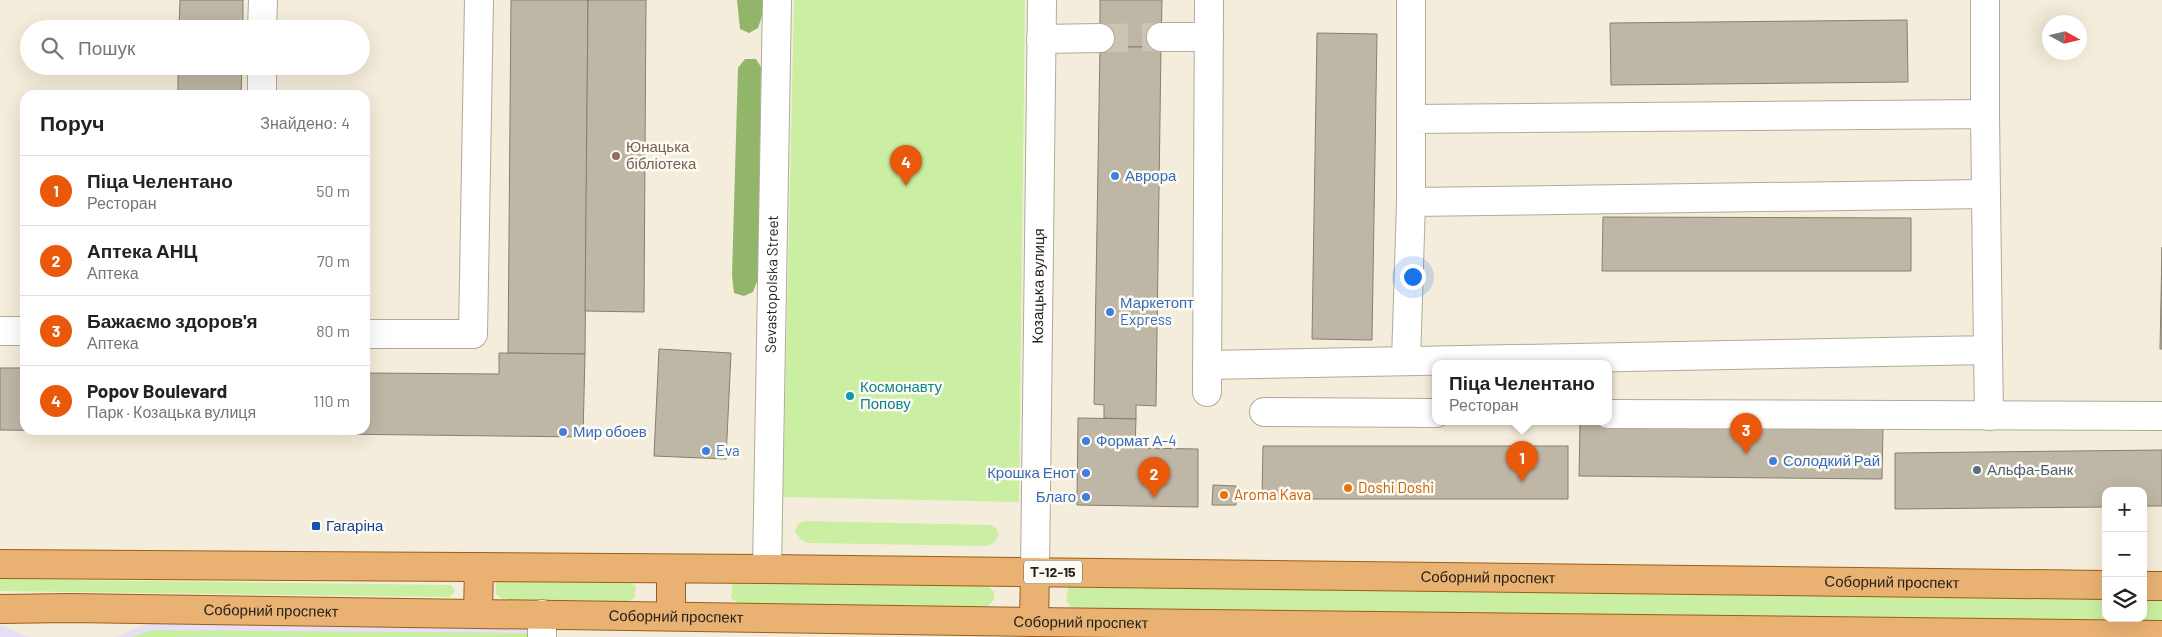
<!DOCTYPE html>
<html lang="uk">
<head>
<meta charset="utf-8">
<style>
  body { margin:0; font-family:Barlow,sans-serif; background:#f6f6f6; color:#222 }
  .controls { position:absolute; right:15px; bottom:15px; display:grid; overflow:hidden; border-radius:10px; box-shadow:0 5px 20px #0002 }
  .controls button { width:45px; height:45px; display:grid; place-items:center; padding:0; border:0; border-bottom:1px solid #e0e0e0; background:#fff; color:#222; font:25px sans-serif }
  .compass { position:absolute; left:2042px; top:15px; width:45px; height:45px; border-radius:50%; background:#fff; box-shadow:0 5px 20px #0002; rotate:98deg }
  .you { position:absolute; left:1412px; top:276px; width:18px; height:18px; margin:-12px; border:4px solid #fff; border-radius:50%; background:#1a73e8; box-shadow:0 0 0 8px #1a73e833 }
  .badge { display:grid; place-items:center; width:32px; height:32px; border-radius:50%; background:#ea580c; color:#fff; font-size:16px; font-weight:700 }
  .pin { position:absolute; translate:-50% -41px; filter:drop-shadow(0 1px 2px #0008) }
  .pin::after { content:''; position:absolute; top:26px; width:18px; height:15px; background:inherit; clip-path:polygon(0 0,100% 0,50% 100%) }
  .popup { position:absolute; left:1432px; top:360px; width:180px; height:65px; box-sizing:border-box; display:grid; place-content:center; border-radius:10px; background:#fff; filter:drop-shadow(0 1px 4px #0005); font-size:16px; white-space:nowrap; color:#767676 }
  .popup b { font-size:19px; color:#222 }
  .popup::after { content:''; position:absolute; left:50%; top:100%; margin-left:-10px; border:10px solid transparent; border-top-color:#fff }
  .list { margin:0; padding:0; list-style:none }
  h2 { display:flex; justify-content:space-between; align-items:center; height:65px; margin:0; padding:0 20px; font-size:21px }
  h2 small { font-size:16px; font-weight:400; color:#767676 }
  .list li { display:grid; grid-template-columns:32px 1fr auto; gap:15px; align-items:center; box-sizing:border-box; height:70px; padding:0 20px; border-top:1px solid #e0e0e0 }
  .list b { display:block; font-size:19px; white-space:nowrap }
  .list p { margin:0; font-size:16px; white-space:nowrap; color:#767676 }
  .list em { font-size:16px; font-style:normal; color:#767676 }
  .icon { flex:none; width:28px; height:28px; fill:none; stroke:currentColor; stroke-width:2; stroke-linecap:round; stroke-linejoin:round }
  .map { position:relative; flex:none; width:2162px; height:637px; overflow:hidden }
  .search { position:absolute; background:#fff; box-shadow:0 5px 20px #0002; left:20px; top:20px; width:350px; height:55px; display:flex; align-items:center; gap:12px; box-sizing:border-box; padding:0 18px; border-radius:28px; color:#767676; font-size:19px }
  .panel { position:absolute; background:#fff; box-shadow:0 5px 20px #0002; left:20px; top:90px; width:350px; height:345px; border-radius:15px }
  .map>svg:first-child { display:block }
</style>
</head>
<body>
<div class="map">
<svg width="2162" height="637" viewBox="0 0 2162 637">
  <rect width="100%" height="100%" fill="#f5eddb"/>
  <g fill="#e7dff5">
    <path d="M150,623L528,626L537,637H115Z"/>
    <path d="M0,625L31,637H0Z"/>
  </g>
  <g fill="#caefa2">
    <path d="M794,0H1025L1019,502L783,497Z"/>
    <path d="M804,521L991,525L996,528L999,534L995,542L987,546L808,543L801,540L795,531L798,524Z"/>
    <path d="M505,577L627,579L636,587L635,597L627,603L506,602L496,594V583Z"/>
    <path d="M741,578L985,583L994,592V600L984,609L740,605L731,598L732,585Z"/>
    <path d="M0,579L451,585L455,591L450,597L0,591Z"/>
    <path d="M1075,580L2106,597V618H2143V597H2162V621L1074,611L1066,601L1068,587Z"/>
    <path d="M152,630L534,633V637H131Z"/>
  </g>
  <g fill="#91b569">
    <path d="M737,0H763L762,16L758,28L749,33L740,29Z"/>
    <path d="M745,59H756L761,67L758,279L753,292L744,296L734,293L732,275L738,68Z"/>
  </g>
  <g fill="#beb7a6" stroke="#867f6f">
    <path d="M180,0H243V29H179Z"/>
    <path d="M511,0H588L585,354L508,353Z"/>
    <path d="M588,0H646L644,312L585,311Z"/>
    <path d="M1100,0H1162L1161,47H1100Z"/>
    <path d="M1907,20L1908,82L1611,85L1610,23Z"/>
    <path d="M1317,33L1377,34L1372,340L1312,339Z"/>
    <path d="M1100,47H1161L1156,406L1136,405V419L1104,418V405L1094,404Z"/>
    <path d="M178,66H242L241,95H178Z"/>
    <path d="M1603,217L1911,218V271H1602Z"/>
    <path d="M2162,247V349H2160Z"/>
    <path d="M659,349L731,353L726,459L654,456Z"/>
    <path d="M499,353L585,354L583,437L0,430V368H25V430H365V373L499,374Z"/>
    <path d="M1078,418L1136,419L1135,448L1198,449V507L1077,505Z"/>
    <path d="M1580,424L1883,427L1882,479L1579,476Z"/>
    <path d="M1263,446H1568V499H1262Z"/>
    <path d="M2162,450V506H2143V491H2106V507L1895,509V453Z"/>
    <path d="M1213,485L1236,486V505H1212Z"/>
  </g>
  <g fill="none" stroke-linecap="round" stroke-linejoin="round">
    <path stroke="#cbc4b5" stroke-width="28" stroke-dasharray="28 14" stroke-linecap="butt" d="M1100,38L1161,37"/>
    <defs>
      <g id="minor">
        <path d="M262,29L263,0"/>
        <path d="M1161,37H1209"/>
        <path d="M1041,39L1100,38"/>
        <path d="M262,95V66"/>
        <path d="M1985,114V0"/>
        <path d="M1411,119V0"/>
        <path d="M1411,202L1986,194"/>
        <path d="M0,331H25"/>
        <path d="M365,334H473L479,0"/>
        <path d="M1988,350L1989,416"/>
        <path d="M1207,365L1988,350L1985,114L1411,119V202L1406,361"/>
        <path d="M1207,392L1209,0"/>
        <path d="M1264,412L1436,413"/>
        <path d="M1608,414L2162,416"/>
        <path id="s1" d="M767,569L777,0"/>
        <path id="s2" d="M1035,572L1042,0"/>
        <path d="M542,614V637"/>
      </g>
      <g id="major">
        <path id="s3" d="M0,564L767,569L2106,585"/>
        <path d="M2143,586H2162"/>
        <path id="s4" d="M0,609L71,608L1034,622L2162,635"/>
        <path d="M478,613L479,567"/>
        <path d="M671,615V569"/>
        <path d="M1034,622L1035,572"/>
      </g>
    </defs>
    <use href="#minor" stroke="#b1aa99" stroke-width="30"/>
    <use href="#major" stroke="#9b5e18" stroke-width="30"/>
    <use href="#minor" stroke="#fff" stroke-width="28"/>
    <use href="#major" stroke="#e9b273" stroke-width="28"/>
  </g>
  <circle fill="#8d6e63" stroke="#fefbf3" stroke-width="2" cx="616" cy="156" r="5"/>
  <g fill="#3f7fe0" stroke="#fefbf3" stroke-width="2">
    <circle cx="1115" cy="176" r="5"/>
    <circle cx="1110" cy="312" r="5"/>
    <circle cx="563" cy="432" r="5"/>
    <circle cx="1086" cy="441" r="5"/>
    <circle cx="706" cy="451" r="5"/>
    <circle cx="1773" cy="461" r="5"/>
    <circle cx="1086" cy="473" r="5"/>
    <circle cx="1086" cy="497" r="5"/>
  </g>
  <circle fill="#0f9aa8" stroke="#fefbf3" stroke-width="2" cx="850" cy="396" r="5"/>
  <circle fill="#5c6f8a" stroke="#fefbf3" stroke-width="2" cx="1977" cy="470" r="5"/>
  <g fill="#e8710a" stroke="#fefbf3" stroke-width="2">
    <circle cx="1348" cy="488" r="5"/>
    <circle cx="1224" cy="495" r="5"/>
  </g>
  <rect fill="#1a4fb4" stroke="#fefbf3" stroke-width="2" x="311" y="521" width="10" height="10" rx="2.5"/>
  <g text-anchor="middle" stroke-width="5" stroke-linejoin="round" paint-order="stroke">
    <rect fill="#fefbf3" stroke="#66635c" stroke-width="1" x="1024" y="560.5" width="58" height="23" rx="4"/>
    <g font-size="14" font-weight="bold" fill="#25221b">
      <text x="1053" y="577">Т-12-15</text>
    </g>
    <g font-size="15" fill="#785e54" stroke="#fefbf3" text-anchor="start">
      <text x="626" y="152">Юнацька<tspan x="626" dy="17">бібліотека</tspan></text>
    </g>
    <g font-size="15" fill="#366cbe" stroke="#fefbf3" text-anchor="start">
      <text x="1125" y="181">Аврора</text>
      <text x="1120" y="308">Маркетопт<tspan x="1120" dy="17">Express</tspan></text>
      <text x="573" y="437">Мир обоев</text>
      <text x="1096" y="446">Формат А-4</text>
      <text x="716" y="456">Eva</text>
      <text x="1783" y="466">Солодкий Рай</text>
      <text x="1076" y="478" text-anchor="end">Крошка Енот</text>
      <text x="1076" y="502" text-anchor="end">Благо</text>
    </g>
    <g font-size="15" fill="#25221b" stroke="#fefbf3">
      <text dy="5" stroke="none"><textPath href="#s1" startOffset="285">Sevastopolska Street</textPath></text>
      <text dy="5" stroke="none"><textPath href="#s2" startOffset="286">Козацька вулиця</textPath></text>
      <text dy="5" stroke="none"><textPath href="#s3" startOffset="1488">Соборний проспект</textPath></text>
      <text dy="5" stroke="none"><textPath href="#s3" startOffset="1892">Соборний проспект</textPath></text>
      <text dy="5" stroke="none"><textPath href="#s4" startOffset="271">Соборний проспект</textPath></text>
      <text dy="5" stroke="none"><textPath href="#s4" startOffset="676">Соборний проспект</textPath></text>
      <text dy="5" stroke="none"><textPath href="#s4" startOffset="1081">Соборний проспект</textPath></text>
    </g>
    <g font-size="15" fill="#0d838f" stroke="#fefbf3" text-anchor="start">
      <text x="860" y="392">Космонавту<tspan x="860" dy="17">Попову</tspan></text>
    </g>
    <g font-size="15" fill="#4e5e75" stroke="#fefbf3" text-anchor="start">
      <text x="1987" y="475">Альфа-Банк</text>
    </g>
    <g font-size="15" fill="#c56008" stroke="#fefbf3" text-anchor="start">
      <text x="1358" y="493">Doshi Doshi</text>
      <text x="1234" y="500">Aroma Kava</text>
    </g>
    <g font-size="15" fill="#164399" stroke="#fefbf3" text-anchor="start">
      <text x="326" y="531">Гагаріна</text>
    </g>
  </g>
</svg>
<div class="controls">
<button>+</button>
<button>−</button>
<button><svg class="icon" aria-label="layers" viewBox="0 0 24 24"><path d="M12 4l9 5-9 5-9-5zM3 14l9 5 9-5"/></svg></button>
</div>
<svg class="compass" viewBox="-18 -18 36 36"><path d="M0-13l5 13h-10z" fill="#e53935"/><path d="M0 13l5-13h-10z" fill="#767676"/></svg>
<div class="you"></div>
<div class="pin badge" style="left:1522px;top:482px">1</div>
<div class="popup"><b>Піца Челентано</b>Ресторан</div>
<div class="pin badge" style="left:1154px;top:498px">2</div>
<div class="pin badge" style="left:1746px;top:454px">3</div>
<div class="pin badge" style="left:906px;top:186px">4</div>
<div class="search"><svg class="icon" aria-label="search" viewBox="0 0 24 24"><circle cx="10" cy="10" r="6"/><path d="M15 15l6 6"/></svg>Пошук</div>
<section class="panel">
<h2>Поруч<small>Знайдено: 4</small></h2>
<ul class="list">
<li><span class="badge">1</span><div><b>Піца Челентано</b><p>Ресторан</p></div><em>50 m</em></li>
<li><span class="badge">2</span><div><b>Аптека АНЦ</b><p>Аптека</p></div><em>70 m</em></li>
<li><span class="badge">3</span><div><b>Бажаємо здоров'я</b><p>Аптека</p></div><em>80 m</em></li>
<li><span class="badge">4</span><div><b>Popov Boulevard</b><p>Парк · Козацька вулиця</p></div><em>110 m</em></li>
</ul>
</section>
</div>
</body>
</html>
